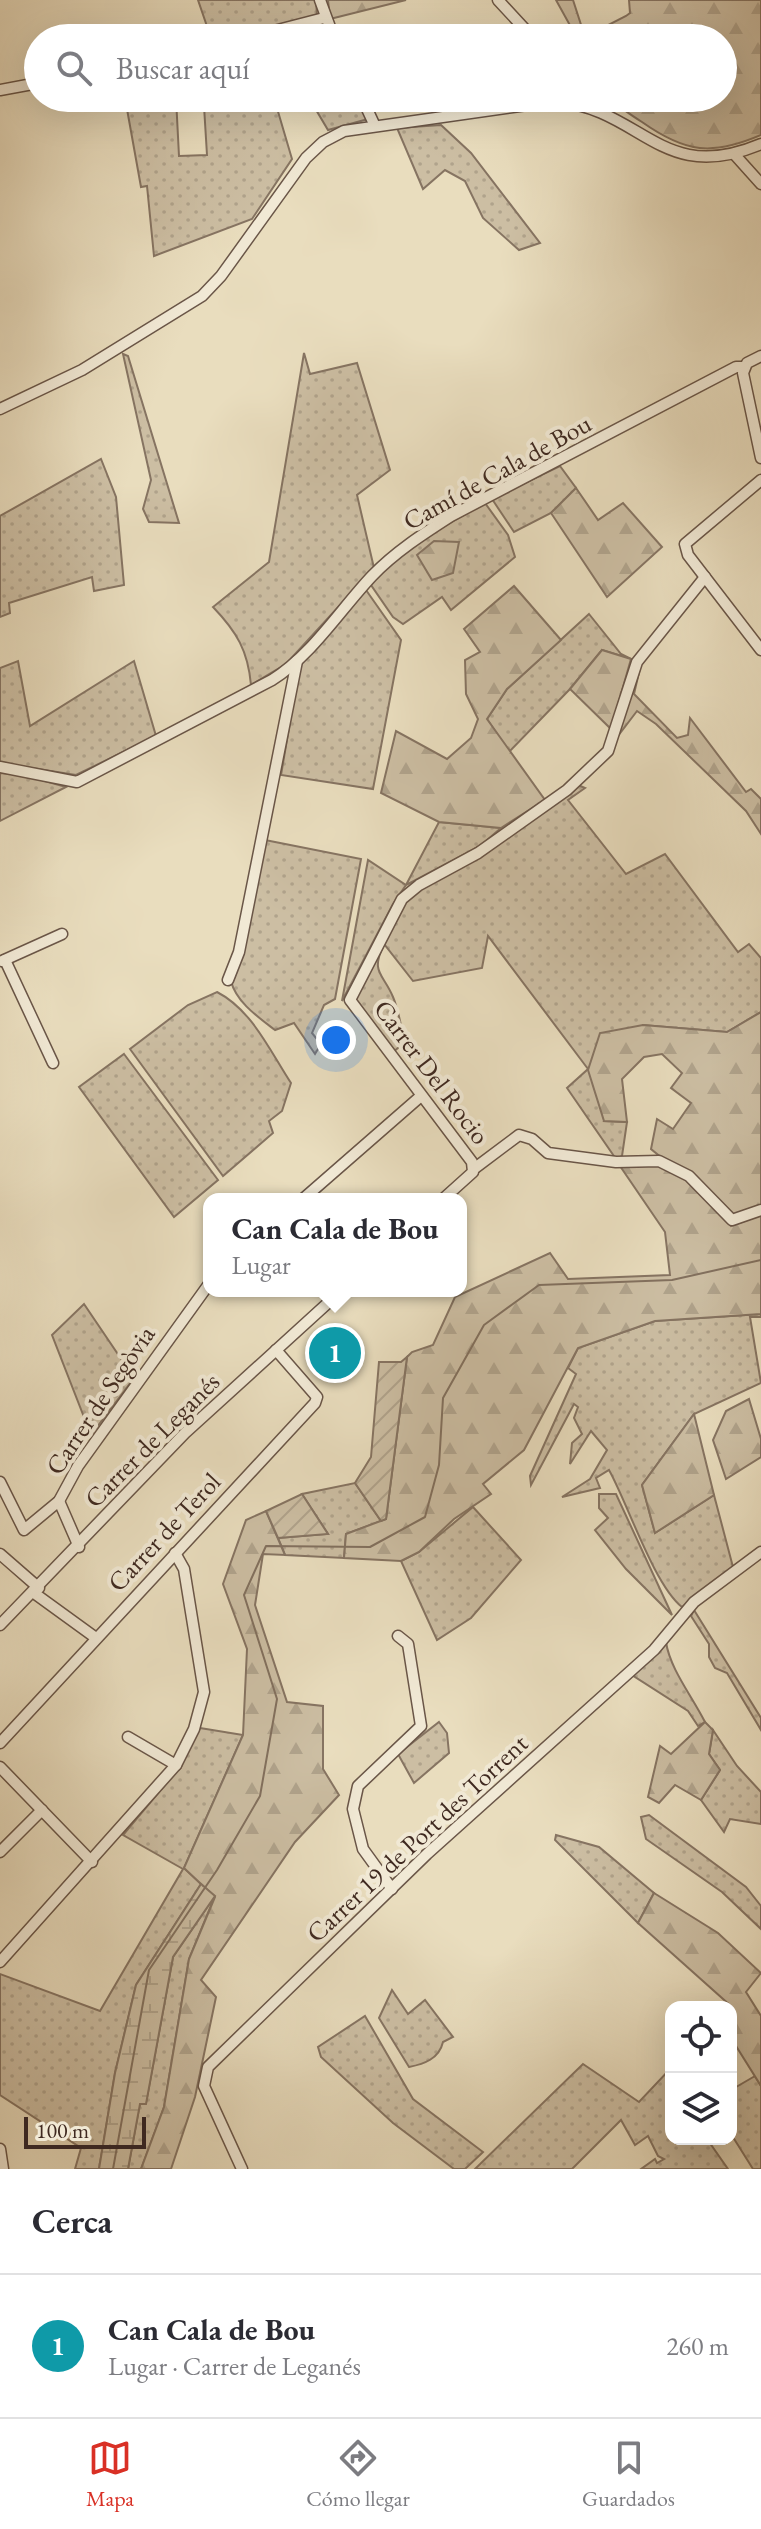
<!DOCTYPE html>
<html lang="es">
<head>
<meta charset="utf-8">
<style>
  body { margin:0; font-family:"EB Garamond",serif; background:#f7f7f7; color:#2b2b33 }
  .controls { position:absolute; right:24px; bottom:24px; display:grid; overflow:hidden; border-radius:16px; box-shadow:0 8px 32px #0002 }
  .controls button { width:72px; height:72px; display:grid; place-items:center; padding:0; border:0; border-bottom:2px solid #e1e1e2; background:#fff; color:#2b2b33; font:40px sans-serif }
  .scale { position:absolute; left:24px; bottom:20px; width:122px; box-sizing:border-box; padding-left:8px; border:4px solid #3f2920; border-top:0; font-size:22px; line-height:28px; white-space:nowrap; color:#3f2920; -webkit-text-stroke:6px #f1e9d5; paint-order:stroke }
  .you { position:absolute; left:336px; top:1040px; width:28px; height:28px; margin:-20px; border:6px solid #fff; border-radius:50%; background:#1a73e8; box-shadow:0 0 0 12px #1a73e833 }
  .badge { display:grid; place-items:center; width:52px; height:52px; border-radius:50%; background:#d93025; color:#fff; font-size:26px; font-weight:700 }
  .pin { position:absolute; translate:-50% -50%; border:4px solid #fff; box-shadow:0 2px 8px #0006 }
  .popup { position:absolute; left:203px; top:1193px; width:264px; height:104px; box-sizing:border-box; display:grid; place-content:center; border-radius:16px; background:#fff; filter:drop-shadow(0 2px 6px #0005); font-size:26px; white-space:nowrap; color:#7c7c81 }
  .popup b { font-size:30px; color:#2b2b33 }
  .popup::after { content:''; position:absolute; left:50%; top:100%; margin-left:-16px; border:16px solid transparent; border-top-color:#fff }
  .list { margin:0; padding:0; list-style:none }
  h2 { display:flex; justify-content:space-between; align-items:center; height:104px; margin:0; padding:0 32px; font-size:34px }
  h2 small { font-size:26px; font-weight:400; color:#7c7c81 }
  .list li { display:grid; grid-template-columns:52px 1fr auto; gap:24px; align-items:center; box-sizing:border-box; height:144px; padding:0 32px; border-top:2px solid #e1e1e2 }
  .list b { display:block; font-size:30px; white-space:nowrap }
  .list p { margin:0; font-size:26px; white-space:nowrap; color:#7c7c81 }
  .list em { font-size:26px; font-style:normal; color:#7c7c81 }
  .icon { flex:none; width:44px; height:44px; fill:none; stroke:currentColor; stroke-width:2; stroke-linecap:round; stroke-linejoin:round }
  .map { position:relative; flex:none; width:761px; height:2169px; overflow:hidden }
  .search { position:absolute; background:#fff; box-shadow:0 8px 32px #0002; left:24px; right:24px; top:24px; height:88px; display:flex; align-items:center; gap:20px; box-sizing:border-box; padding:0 28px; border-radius:44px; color:#7c7c81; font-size:30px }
  .sheet { height:248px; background:#fff }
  nav { display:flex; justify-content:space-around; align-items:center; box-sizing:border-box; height:112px; border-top:2px solid #e1e1e2; background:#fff; font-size:22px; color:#7c7c81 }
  nav a { display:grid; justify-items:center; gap:4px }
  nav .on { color:#d93025 }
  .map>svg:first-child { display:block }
</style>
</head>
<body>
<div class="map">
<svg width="761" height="2169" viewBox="0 0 761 2169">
  <defs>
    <pattern id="grass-dots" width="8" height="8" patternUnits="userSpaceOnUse" patternTransform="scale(2)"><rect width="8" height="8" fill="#ccbea3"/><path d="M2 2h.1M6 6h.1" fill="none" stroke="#b0a38c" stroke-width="1.8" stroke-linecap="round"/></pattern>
    <pattern id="forest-firs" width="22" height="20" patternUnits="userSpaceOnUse" patternTransform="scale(2)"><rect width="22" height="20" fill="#ccbea3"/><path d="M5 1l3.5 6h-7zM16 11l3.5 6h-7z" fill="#b0a38c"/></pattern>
    <pattern id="wetland-marsh" width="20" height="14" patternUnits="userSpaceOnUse" patternTransform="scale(2)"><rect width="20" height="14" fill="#ccbea3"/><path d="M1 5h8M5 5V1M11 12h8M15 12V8" fill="none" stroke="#b0a38c"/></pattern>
    <pattern id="garden-furrows" width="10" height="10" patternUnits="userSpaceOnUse" patternTransform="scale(2)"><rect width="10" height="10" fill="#ccbea3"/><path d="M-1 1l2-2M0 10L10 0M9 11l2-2" fill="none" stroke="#b0a38c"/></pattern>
  </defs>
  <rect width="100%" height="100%" fill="#e9ddbe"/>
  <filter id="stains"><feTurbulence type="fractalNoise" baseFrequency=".0025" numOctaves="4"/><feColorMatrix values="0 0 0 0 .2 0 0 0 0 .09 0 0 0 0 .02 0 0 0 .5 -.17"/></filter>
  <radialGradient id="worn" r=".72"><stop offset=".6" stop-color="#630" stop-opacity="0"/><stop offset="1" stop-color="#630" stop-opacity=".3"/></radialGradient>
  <g fill="url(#grass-dots)" stroke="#867462" stroke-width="2">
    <path d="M198,0H316L317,16C285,31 246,38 211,38Z"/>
    <path d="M125,98H176L179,156L207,155L204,106L195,98H274L292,159L252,219L154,256L147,186L141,187Z"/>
    <path d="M309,98H359L368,119L328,130Z"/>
    <path d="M441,125L471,153L540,243L519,250L483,218L465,181L445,170L423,189L397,128Z"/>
    <path d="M304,353L310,374L357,363L390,470L357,495L374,568L286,664L251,685C248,651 237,632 213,607L269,562Z"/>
    <path d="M123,354L128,356L179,523L149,522L143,509L151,480Z"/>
    <path d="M101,459L116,497L124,585L94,591L92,577L9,603L10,613L0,617V516Z"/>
    <path d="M560,466L576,488L551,513L514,532L492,499Z"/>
    <path d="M485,503L508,535L515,557L451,610L442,597L403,624L393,617L371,585L373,578L413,544Z"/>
    <path d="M366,590L401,640L373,789L281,775L300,663Z"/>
    <path d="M589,614L621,654L631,659L602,650L570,689L509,752L487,719L507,689Z"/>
    <path d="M18,661L30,726L134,661L156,736L76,775L0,763V668Z"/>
    <path d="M0,773L24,775L66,787L0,821Z"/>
    <path d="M578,785L585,788L568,800L626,874L665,854L738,952L749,944L761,958V1012L727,1032L643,1025L604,1121L627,1122L622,1156L616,1159L567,1088L588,1069L488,936L482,968L413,981L384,944C370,973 383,973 393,997C399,1011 401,1028 405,1042L392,1053L353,1000L404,903L419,888Z"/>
    <path d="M439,822L501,828L480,846L406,885L393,904L342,1001L368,860L406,885Z"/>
    <path d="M265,840L361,859L335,999L324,1005L312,1033L321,1044L315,1054L294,1023L275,1030C258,1017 236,1002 231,981Z"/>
    <path d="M217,992C252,1010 270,1051 291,1083L282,1111L269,1121L273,1133L223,1176L130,1049L188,1005Z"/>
    <path d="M124,1054L218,1180L174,1217L79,1087Z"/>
    <path d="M84,1304L134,1378L91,1435L52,1335Z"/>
    <path d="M761,1314V1317H750L761,1383L694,1414L642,1485L655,1533L714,1495L733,1567L682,1607C654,1585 628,1504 609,1470L596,1478L600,1488L562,1497L590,1479L607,1450L591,1431L570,1464L572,1443L582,1434L574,1418L578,1407L574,1404L531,1485L530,1476L576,1374L568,1368L578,1348L655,1321Z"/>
    <path d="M355,1483L381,1521L346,1534L344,1558L285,1555L278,1538L328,1534L302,1494Z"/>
    <path d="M599,1494H616L672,1615L626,1569L595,1530L608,1518L599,1508Z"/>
    <path d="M473,1507L521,1560L471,1618L437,1640L401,1561L419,1552Z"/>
    <path d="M694,1610L761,1718V1730L727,1673L715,1668L709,1657V1644L691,1616Z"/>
    <path d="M666,1642C670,1669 692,1696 705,1722L698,1726L688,1711L632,1675Z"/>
    <path d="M439,1722L447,1733L449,1753L414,1783L398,1754Z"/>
    <path d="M200,1728L243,1735L184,1868L201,1884L136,1985L115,2073L99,2169H75L81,2148L0,2095V1974L100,2011L183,1869L123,1835L180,1767Z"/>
    <path d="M713,1730L737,1766L761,1792V1824L730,1819L724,1832L701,1800L720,1770L709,1754Z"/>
    <path d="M649,1815L746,1887L761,1906V1929L722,1892L646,1839L641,1817Z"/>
    <path d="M556,1835L599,1847L654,1893L638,1923L555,1840Z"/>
    <path d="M215,1896L189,1959L164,2107L141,2169H128L140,2103H146L173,1957Z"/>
    <path d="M392,1990L408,2014L425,2000L453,2037L443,2042C439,2059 424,2064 409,2067L379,2018Z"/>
    <path d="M365,2016L413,2099L483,2152L465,2169H454L393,2123L321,2057L318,2047Z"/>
    <path d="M583,2064L639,2102L671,2068V2139H707L728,2169H641L655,2159L657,2163L664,2159L658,2156L648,2136L635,2145L621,2120L572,2169H475Z"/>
    <path d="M755,2076L761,2086V2169H753L731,2134V2090Z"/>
  </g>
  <g fill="url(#forest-firs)" stroke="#867462" stroke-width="2">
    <path d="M328,0H406L330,19Z"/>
    <path d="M556,0H573L585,37L626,16L630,13L629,0H761V135C712,156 686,153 642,122C631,115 620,108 612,98H723V38H577Z"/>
    <path d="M576,488L598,520L623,503L662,547L607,597L551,513Z"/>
    <path d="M434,541L459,542L453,573L432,580L417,555Z"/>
    <path d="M514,586L561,640L507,689L487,719L545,800L501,828L439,822L381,793L396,731L447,759L471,738L478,719L466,694L465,660L480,652L464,629Z"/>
    <path d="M602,650L631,659L611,729L570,689Z"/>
    <path d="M640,668L634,694L677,738L688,735L690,718L746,792L751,789L761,799V834L746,811L656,724L637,711L618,736Z"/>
    <path d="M761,1012V1205L732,1215L651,1149L657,1119L673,1129L691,1103L671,1088L682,1073L662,1054L644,1057L622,1079L627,1122L604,1121L588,1070L600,1033L643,1025L727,1032Z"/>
    <path d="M620,1166H659L684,1178L731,1226L761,1215V1314L655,1321L578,1348L524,1450L483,1484L491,1494L454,1519L419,1552L401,1561L344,1558L346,1534L386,1519L407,1357L412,1352L433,1345L455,1297L550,1253L568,1279L670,1275L665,1232Z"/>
    <path d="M749,1399L761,1439V1457L726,1479L713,1440L726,1411Z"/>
    <path d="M694,1414L714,1495L655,1533L642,1485Z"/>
    <path d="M266,1511L285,1555L263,1554L255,1605L287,1702L323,1706V1769L339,1795L295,1842L201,1980L216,1997L195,2097L171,2169H141L164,2107L189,1959L215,1897L184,1868L243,1735L247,1649L223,1584L246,1520Z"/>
    <path d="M705,1722L713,1730L709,1754L720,1770L701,1800L675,1785L659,1803L648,1797L660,1746L671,1754Z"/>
    <path d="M654,1893L718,1933L761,1973L746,1992L761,2016V2086L731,2038L732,2007L638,1923Z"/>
  </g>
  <path fill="url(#wetland-marsh)" stroke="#867462" stroke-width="2" d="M201,1884L215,1896L173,1957L146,2104H140L128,2169H99L115,2073L136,1985Z"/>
  <g fill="url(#garden-furrows)" stroke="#867462" stroke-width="2">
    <path d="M407,1357L386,1519L381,1521L355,1483L371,1457L379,1362H401Z"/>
    <path d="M302,1494L328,1534L278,1538L266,1511Z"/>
  </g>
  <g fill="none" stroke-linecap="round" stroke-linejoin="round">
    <path stroke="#82705e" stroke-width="2" d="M113,2169L149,1970L217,1870L260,1796L277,1699L244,1595L266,1546L370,1547L425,1517L439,1465L443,1398L484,1325L539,1285L672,1280L761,1260"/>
    <defs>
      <g id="minor">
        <path d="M320,0L334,38"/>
        <path d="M498,0L533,38"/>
        <path d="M247,38L324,18"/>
        <path d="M0,90L38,83"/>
        <path d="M362,98L374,124"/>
        <path d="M735,155L761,184"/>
        <path d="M761,356L747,363L743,373L761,458"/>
        <path d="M0,409L82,370L202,296L221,276L306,158L323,142L344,131L556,101C644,110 661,186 761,144"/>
        <path d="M761,480L685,544L688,555L761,650"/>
        <path d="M0,767L77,782L272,680C312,655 340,610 372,576C395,552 423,534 451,516L736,367H744"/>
        <path d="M5,960L53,1063"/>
        <path d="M2,961L62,934"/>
        <path d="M228,980L239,952L297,661"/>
        <path d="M475,1168L519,1135L532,1139L548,1153L616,1162L659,1161L689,1176L732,1220L761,1210"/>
        <path d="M303,1199L421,1096"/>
        <path d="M443,1199L473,1172L472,1162L350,1000L402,899L419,885L478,853L567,790L608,751L637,662L705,577"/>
        <path d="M0,1482L24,1530L59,1501L78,1466L209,1284"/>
        <path d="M59,1501L79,1547"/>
        <path d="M0,1554L39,1588"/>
        <path d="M34,1593L96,1638"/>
        <path d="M0,1625L185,1433L341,1291"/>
        <path d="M128,1737L176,1765"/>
        <path d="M0,1743L315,1403L317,1397L276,1350"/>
        <path d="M0,1767L92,1862"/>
        <path d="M0,1852L42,1810"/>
        <path d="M392,1889L363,1849L353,1809L358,1786L421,1726L408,1644L398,1636"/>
        <path d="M0,1962L176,1765L194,1729L204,1692L184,1569L175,1553"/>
        <path d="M0,2149L3,2169"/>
        <path d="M242,2169L204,2086L208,2067L427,1854L654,1650L694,1602L761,1552"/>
      </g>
    </defs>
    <use href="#minor" stroke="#6a5648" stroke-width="13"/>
    <use href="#minor" stroke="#f1e9d5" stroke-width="10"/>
  </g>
  <g text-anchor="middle" stroke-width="8" stroke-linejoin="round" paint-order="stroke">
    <g font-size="26" fill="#3f2920" stroke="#f1e9d5">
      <text transform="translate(497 472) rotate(-29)" y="9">Camí de Cala de Bou</text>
      <text transform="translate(432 1072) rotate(53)" y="9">Carrer Del Rocio</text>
      <text transform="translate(100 1400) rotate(-56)" y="9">Carrer de Segòvia</text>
      <text transform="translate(152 1440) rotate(-45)" y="9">Carrer de Leganés</text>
      <text transform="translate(164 1532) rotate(-47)" y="9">Carrer de Terol</text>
      <text transform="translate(417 1838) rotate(-43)" y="9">Carrer 19 de Port des Torrent</text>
    </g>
  </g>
  <rect width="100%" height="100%" filter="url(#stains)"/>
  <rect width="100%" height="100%" fill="url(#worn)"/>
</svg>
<div class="controls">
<button><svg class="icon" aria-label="locate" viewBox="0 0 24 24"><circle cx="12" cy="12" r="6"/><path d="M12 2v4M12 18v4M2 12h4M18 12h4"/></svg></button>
<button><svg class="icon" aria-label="layers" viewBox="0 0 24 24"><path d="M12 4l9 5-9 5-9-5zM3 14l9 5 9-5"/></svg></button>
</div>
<div class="scale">100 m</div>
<div class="you"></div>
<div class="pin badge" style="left:335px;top:1353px;background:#0f9aa8">1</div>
<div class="popup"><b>Can Cala de Bou</b>Lugar</div>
<div class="search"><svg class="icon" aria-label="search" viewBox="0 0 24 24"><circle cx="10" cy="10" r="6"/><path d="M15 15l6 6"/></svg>Buscar aquí</div>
</div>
<section class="sheet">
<h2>Cerca<small></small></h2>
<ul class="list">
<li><span class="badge" style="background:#0f9aa8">1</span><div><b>Can Cala de Bou</b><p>Lugar · Carrer de Leganés</p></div><em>260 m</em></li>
</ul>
</section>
<nav>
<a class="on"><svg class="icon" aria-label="map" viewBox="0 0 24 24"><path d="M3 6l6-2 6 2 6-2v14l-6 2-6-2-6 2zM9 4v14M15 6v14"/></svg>Mapa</a>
<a><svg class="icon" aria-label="directions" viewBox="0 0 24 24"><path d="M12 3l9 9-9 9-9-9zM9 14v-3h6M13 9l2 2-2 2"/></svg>Cómo llegar</a>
<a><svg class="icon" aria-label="saved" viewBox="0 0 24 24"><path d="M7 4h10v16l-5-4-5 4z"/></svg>Guardados</a>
</nav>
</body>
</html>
